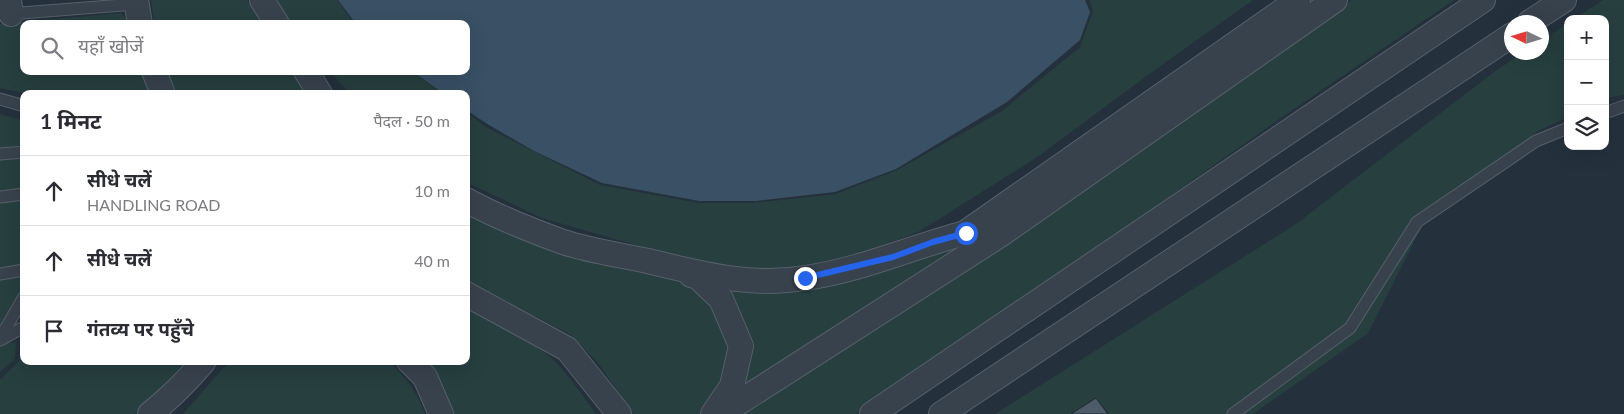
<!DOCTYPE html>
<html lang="hi">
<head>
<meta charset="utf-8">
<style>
  body { margin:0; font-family:Lato,"Noto Sans Devanagari",sans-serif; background:#f7f7f7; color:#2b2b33 }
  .controls { position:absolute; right:15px; top:15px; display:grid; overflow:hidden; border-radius:10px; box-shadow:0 5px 20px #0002 }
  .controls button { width:45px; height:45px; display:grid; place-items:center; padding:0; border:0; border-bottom:1px solid #e1e1e2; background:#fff; color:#2b2b33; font:25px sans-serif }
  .compass { position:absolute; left:1504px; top:15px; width:45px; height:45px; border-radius:50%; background:#fff; box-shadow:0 5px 20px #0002; rotate:274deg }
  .stop { position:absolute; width:15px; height:15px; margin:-11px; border:4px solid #2563eb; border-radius:50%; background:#fff }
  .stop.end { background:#2563eb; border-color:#fff; box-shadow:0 1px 5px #0008 }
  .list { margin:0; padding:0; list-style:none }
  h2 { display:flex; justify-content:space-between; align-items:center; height:65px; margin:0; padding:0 20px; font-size:21px }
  h2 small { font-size:16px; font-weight:400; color:#7c7c81 }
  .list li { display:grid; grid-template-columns:32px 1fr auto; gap:15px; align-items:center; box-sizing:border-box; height:70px; padding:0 20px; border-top:1px solid #e1e1e2 }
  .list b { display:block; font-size:19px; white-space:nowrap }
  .list p { margin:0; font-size:16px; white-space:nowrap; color:#7c7c81 }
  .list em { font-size:16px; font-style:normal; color:#7c7c81 }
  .icon { flex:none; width:28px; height:28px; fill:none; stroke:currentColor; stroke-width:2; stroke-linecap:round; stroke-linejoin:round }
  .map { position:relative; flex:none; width:1624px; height:414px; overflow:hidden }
  .search { position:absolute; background:#fff; box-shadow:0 5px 20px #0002; left:20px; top:20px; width:450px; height:55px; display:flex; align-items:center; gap:12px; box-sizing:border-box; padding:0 18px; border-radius:10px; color:#7c7c81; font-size:19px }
  .panel { position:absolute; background:#fff; box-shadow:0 5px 20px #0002; left:20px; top:90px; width:450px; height:275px; border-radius:10px }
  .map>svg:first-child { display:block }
</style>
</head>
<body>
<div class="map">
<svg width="1624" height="414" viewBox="0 0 1624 414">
  <rect width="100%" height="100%" fill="#24313d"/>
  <g fill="#273f3f">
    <path d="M151,0H247L261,24H154Z"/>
    <path d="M278,0H337L354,24H293L282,10Z"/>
    <path d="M1089,0H1253L1152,72L1036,158L920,231L856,256L794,268L728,270L675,259L646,248L542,218L466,182V112L486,127L600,185L699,203H752L836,194L897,170L1002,111L1080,47L1093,11Z"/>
    <path d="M1352,0H1454L1278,120L1146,213L957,341L856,414H740L1103,176Z"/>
    <path d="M1603,0H1624V95L1611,97L1605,99V19H1574Z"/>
    <path d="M121,13L131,24H24V71H143L149,94H27L0,88V24Z"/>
    <path d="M1568,23V117L1538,131L1423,224L1368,333L1253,414H1108L1096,398L1071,414H995L1296,224L1498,69L1522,53L1542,52V40Z"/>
    <path d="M167,71H296L313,94H177Z"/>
    <path d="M329,71H412L442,94H351Z"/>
    <path d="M0,114L24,121V145L0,148Z"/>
    <path d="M24,156V189L0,192V158Z"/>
    <path d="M24,197V267L0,270V200Z"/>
    <path d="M466,210L494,227L540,246L690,282L710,300L732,348L730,374L703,414H633L598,363L571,335L466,280Z"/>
    <path d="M956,247L960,249L719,412L738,376L716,290Z"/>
    <path d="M24,272V303L9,322L0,324V276Z"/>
    <path d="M466,308C494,323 526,336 550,357C568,374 582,394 596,414H454C446,394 437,378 423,361H466Z"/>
    <path d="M17,342L14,360L0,372V344Z"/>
    <path d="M23,347L24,361H185L174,375L135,414H0V380L19,361Z"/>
    <path d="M234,361H389C405,377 418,393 425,414H183L223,368Z"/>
  </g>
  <path fill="#395065" d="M338,0H1085L1090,12L1080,40L1007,102L896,169L835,192L756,201H699L602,183L534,151L489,125L466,110V94H444L412,71H466V24H356Z"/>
  <path fill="#4d5a68" stroke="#1f2934" d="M1096,398L1108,414H1071Z"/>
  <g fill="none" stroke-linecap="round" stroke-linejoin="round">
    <defs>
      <g id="service">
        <path d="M8,14L136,4"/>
        <path d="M0,99L24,106"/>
        <path d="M1605,113L1624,106"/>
        <path d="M0,154L24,152"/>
        <path d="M0,197L24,194"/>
        <path d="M0,274L24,270"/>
        <path d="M0,338L24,297"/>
        <path d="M0,340L24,327"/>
        <path d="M1233,414L1350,328L1417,222L1536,141L1568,128"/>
      </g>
      <g id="minor">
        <path d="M9,0L11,14"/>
        <path d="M136,0L140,24"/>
        <path d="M262,0L277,24"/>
        <path d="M1530,22L1564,0"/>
        <path d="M154,71L163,94"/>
        <path d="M306,71L320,94"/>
        <path d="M466,200C497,217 530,230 563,242C591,251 620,255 648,261C702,274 750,287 805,278C861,270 912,247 965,233L1298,0"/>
        <path d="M691,275L698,277L721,299L741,346L732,386L713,414"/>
        <path d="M466,294L567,349L619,414"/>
        <path d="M409,361L425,377L441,414"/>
        <path d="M150,414C170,398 187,381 204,361"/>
        <path d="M721,414L1000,235L1335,0"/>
        <path d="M872,414L1483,0"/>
        <path d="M941,414L1512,35"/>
      </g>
    </defs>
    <use href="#service" stroke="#56606b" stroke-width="13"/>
    <use href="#minor" stroke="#56606b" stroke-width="26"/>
    <use href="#service" stroke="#38424d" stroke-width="11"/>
    <use href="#minor" stroke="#38424d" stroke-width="24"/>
  </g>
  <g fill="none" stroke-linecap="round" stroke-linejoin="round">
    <path stroke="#2563eb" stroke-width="6" d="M805,278L893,257L933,242L966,233"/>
  </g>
</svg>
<div class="controls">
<button>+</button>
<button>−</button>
<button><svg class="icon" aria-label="layers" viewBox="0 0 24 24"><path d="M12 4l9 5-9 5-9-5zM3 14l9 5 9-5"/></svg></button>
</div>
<svg class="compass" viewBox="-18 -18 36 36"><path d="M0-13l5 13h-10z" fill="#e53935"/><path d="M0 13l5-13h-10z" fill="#7c7c81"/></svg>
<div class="stop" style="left:966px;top:233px"></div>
<div class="stop end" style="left:805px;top:278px"></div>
<div class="search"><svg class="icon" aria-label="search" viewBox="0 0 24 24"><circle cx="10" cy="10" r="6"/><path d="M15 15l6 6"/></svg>यहाँ खोजें</div>
<section class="panel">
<h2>1 मिनट<small>पैदल · 50 m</small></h2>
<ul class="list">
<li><svg class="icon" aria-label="ahead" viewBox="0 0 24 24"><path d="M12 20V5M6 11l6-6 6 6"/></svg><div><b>सीधे चलें</b><p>HANDLING ROAD</p></div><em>10 m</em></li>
<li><svg class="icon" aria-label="ahead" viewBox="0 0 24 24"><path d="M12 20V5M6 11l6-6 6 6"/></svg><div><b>सीधे चलें</b></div><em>40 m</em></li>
<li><svg class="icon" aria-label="arrive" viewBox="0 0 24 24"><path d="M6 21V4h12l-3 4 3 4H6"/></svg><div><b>गंतव्य पर पहुँचे</b></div></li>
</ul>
</section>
</div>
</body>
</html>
